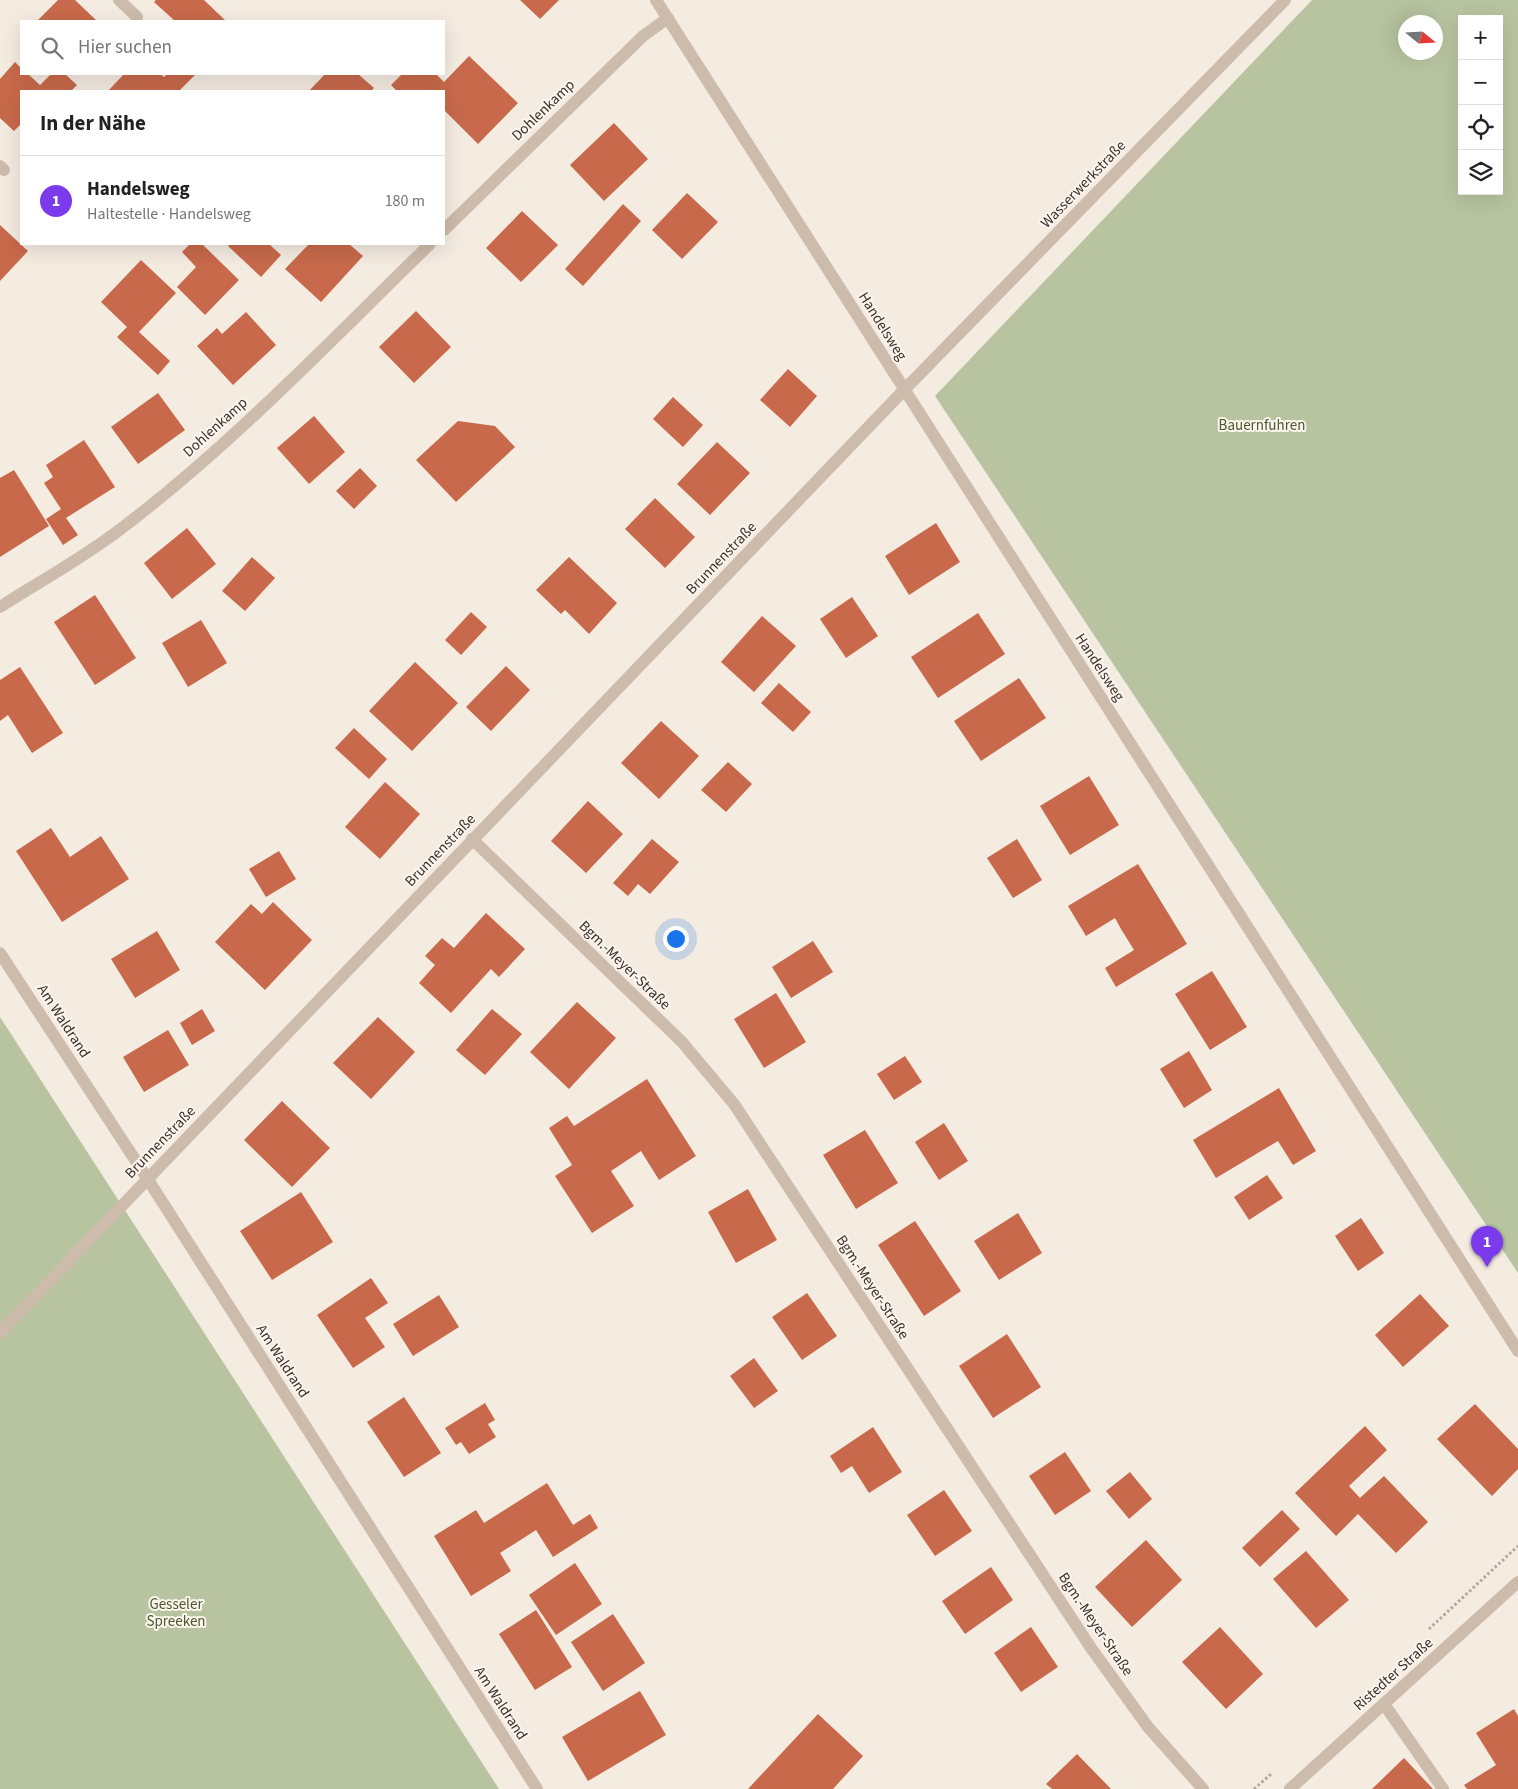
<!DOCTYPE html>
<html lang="de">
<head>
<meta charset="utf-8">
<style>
  body { margin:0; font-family:"Source Sans 3",sans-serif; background:#f6f6f6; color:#222 }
  .controls { position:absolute; right:15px; top:15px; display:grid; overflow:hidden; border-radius:0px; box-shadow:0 5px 20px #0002 }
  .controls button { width:45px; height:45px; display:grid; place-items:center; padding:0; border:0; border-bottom:1px solid #e0e0e0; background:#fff; color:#222; font:25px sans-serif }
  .compass { position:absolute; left:1398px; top:15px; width:45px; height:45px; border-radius:50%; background:#fff; box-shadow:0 5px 20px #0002; rotate:108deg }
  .you { position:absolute; left:675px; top:938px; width:18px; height:18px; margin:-12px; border:4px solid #fff; border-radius:50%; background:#1a73e8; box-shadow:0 0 0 8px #1a73e833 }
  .badge { display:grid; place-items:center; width:32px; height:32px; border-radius:50%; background:#7c3aed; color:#fff; font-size:16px; font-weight:700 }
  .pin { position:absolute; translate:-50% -41px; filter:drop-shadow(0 1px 2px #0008) }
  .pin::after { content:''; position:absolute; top:26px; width:18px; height:15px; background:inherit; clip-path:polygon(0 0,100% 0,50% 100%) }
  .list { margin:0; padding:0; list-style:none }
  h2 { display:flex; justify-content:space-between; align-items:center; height:65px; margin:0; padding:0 20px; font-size:21px }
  h2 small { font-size:16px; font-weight:400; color:#767676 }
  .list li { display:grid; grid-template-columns:32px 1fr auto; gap:15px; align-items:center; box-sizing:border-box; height:90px; padding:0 20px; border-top:1px solid #e0e0e0 }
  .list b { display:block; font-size:19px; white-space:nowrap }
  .list p { margin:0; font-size:16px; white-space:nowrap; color:#767676 }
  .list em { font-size:16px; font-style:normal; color:#767676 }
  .icon { flex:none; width:28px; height:28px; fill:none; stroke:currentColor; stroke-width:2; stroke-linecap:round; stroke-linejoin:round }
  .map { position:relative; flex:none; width:1518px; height:1789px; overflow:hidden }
  .search { position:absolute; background:#fff; box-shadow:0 5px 20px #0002; left:20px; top:20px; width:425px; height:55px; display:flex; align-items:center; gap:12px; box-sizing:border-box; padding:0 18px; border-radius:0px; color:#767676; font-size:19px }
  .panel { position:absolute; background:#fff; box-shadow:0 5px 20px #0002; left:20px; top:90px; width:425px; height:155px; border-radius:0px }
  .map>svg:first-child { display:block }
</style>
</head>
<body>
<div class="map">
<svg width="1518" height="1789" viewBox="0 0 1518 1789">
  <rect width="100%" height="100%" fill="#f4ebe1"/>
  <g fill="#b8c4a0" fill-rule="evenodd">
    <path d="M1312,0H1518V1273L935,396ZM1462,19H1499V191H1462ZM1406,22H1436V52H1406Z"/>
    <path d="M0,1017L499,1789H0Z"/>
  </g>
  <g fill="#c8694b">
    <path d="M58,0H75L97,21H37Z"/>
    <path d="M156,0H204L226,21H175L154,2Z"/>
    <path d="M520,0H559L540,19Z"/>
    <path d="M469,56L518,103L478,144L444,110V91H397L391,85L402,74H436L444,82Z"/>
    <path d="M15,62L21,68V74H28L40,85L51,74H65L77,85L71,91H21V124L14,131L0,118V79Z"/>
    <path d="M124,74H160L164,77L167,74H196L179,91H108Z"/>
    <path d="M325,74H358L374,88L371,91H309Z"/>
    <path d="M614,123L648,159L604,201L570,165Z"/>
    <path d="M687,193L718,222L682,259L652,230Z"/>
    <path d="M623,204L641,221L583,286L565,269Z"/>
    <path d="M522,211L558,245L521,282L486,248Z"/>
    <path d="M0,225L28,251L0,281Z"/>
    <path d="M190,244H202L239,280L205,315L177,287L196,267L182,252Z"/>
    <path d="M230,244H269L281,255L261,277L228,246Z"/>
    <path d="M309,244H349L363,256L321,302L285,269Z"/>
    <path d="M141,260L176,293L139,332L170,361L158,375L117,337L127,327L101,302Z"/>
    <path d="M416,311L451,347L414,383L379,347Z"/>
    <path d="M246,312L276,345L233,385L197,346L217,328L222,334Z"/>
    <path d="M788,369L817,396L790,427L760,400Z"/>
    <path d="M158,393L185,430L138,464L111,427Z"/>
    <path d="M673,397L703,425L683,447L653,419Z"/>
    <path d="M314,416L345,452L309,484L277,448Z"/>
    <path d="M458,421L495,426L515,447L456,502L416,460Z"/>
    <path d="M84,440L115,487L66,518L78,535L63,545L46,519L61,509L44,483L53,477L46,465Z"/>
    <path d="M717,442L750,473L710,515L677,484Z"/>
    <path d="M360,468L377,486L354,509L336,491Z"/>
    <path d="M14,470L49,526L0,557V478Z"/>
    <path d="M655,498L695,537L665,568L625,529Z"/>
    <path d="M936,523L960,562L909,595L885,556Z"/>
    <path d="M187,528L216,564L172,599L144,563Z"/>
    <path d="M252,557L275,578L245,611L222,591Z"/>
    <path d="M569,557L617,603L589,634L565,610L561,614L536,590Z"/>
    <path d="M95,595L136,658L95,685L54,622Z"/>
    <path d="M852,597L878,636L846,658L820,619Z"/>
    <path d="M471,612L487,627L461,655L445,640Z"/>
    <path d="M978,613L1005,654L938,698L911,657Z"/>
    <path d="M762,616L796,646L754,692L721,662Z"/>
    <path d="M201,620L227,663L188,687L162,643Z"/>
    <path d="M415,662L458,703L412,751L369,711Z"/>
    <path d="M506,666L530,690L491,731L466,707Z"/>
    <path d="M20,667L63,733L32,753L8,715L0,721V680Z"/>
    <path d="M1019,678L1046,718L981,761L954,721Z"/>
    <path d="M779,683L811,712L793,732L761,703Z"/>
    <path d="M661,721L699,756L659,799L621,763Z"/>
    <path d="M354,728L387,759L369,779L335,748Z"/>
    <path d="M728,762L752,784L726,812L701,790Z"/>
    <path d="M1089,776L1119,825L1070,855L1040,806Z"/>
    <path d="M385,782L420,814L380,859L345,827Z"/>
    <path d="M588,801L623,834L586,873L551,841Z"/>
    <path d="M51,828L70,857L101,836L129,879L62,922L16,851Z"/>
    <path d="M652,839L679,862L650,894L638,884L628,896L613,883Z"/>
    <path d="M1017,839L1042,880L1013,898L987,858Z"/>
    <path d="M279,851L296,879L266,897L249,869Z"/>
    <path d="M1138,864L1187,944L1116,987L1105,968L1134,950L1121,929L1115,918L1086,936L1068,906Z"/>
    <path d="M273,902L312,940L265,990L215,942L251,904L262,914Z"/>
    <path d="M486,913L525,949L499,977L491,969L451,1013L419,983L435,965L425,956L442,938L454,948Z"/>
    <path d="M157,931L180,970L135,998L111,959Z"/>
    <path d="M813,941L833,972L791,998L772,967Z"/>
    <path d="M1212,971L1247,1027L1210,1050L1175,994Z"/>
    <path d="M776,993L806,1042L764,1068L734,1019Z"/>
    <path d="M577,1002L616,1038L569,1089L530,1052Z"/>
    <path d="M202,1009L215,1031L192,1045L180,1023Z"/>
    <path d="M492,1009L522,1034L485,1075L456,1050Z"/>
    <path d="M378,1017L415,1052L371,1099L333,1063Z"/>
    <path d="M168,1030L189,1065L144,1092L123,1057Z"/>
    <path d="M1189,1051L1212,1090L1184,1108L1160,1069Z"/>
    <path d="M905,1056L922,1082L894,1100L877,1074Z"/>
    <path d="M647,1079L696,1156L659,1180L641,1151L611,1171L634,1206L592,1233L555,1176L572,1165L549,1128L567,1116L574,1126Z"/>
    <path d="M1279,1088L1316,1151L1293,1165L1278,1141L1216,1178L1193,1140Z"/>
    <path d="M282,1101L330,1148L292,1187L244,1140Z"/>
    <path d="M944,1123L968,1161L939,1180L915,1142Z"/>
    <path d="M865,1130L898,1183L856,1209L823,1155Z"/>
    <path d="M1267,1175L1283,1198L1249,1220L1234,1197Z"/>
    <path d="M748,1189L777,1240L736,1263L708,1212Z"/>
    <path d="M301,1192L333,1242L272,1280L240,1231Z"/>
    <path d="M1018,1213L1042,1253L999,1280L974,1241Z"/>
    <path d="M1361,1218L1384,1253L1358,1271L1335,1236Z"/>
    <path d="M915,1221L961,1291L924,1316L878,1245Z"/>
    <path d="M371,1278L388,1303L365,1318L385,1347L353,1368L317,1315Z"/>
    <path d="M807,1293L837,1336L802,1360L772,1317Z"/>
    <path d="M1420,1294L1449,1326L1403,1367L1375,1335Z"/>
    <path d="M439,1295L459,1327L413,1356L393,1324Z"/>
    <path d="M1007,1334L1041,1387L993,1418L959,1366Z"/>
    <path d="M754,1358L778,1391L754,1408L730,1376Z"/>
    <path d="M404,1397L441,1453L404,1477L367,1422Z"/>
    <path d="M485,1403L495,1420L488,1424L496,1437L469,1454L461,1442L456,1445L445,1428Z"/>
    <path d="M1475,1404L1518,1449V1469L1492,1496L1437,1439Z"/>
    <path d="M1365,1426L1387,1450L1349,1486L1360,1498L1384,1476L1428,1522L1396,1553L1358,1514L1336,1536L1295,1493Z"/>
    <path d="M873,1427L902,1472L869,1493L852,1466L841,1473L830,1456Z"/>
    <path d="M1065,1452L1091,1491L1055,1515L1029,1476Z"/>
    <path d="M1130,1472L1152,1499L1129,1519L1106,1491Z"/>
    <path d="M547,1483L573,1525L590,1514L598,1528L553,1557L536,1530L500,1553L511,1571L471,1596L434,1536L476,1510L484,1523Z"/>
    <path d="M944,1490L972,1531L935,1556L907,1515Z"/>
    <path d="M1282,1510L1300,1529L1260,1567L1242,1548Z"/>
    <path d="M1146,1540L1182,1580L1132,1627L1095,1587Z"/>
    <path d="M1306,1551L1349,1600L1316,1628L1273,1579Z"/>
    <path d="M575,1563L602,1604L556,1635L529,1595Z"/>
    <path d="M991,1567L1013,1600L965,1634L942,1601Z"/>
    <path d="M536,1610L572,1667L535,1690L499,1634Z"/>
    <path d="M613,1614L645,1663L603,1691L571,1642Z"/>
    <path d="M1031,1627L1058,1667L1021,1692L994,1653Z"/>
    <path d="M1220,1627L1263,1674L1226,1709L1182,1662Z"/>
    <path d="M640,1691L666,1735L588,1781L562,1737Z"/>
    <path d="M1514,1709L1518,1716V1789H1467L1464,1785L1496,1765L1476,1733Z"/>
    <path d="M818,1714L863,1756L833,1789H748Z"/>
    <path d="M1077,1754L1111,1789H1052L1046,1784Z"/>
    <path d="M1404,1758L1433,1789H1372Z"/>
  </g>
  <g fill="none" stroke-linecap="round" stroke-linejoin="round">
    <g stroke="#b9a596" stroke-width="3" stroke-dasharray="2.5 2.5" stroke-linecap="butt">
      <path d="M1429,1629L1518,1546"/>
      <path d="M1254,1789L1271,1774"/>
    </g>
    <g stroke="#cdbbac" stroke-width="12">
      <path d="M119,0L137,17"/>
      <path d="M0,166L4,170"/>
      <path d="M1384,1704L1443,1789"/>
    </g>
    <g stroke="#cdbbac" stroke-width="12">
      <path d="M656,0L1518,1351"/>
      <path d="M444,230L643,36L668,18"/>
      <path d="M0,607C39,582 81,559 118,531C231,446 329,342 430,244"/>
      <path d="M472,839L682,1042L734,1104L1091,1648L1148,1727L1203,1789"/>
      <path d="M0,953L147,1178L537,1789"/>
      <path d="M0,1333L904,390L1285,0"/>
      <path d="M1290,1789L1518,1582"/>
    </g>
  </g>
  <g text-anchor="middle" stroke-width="4" stroke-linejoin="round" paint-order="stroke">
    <g font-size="15" fill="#3b302b" stroke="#fbf5ee">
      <text transform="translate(543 110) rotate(-44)" y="5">Dohlenkamp</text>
      <text transform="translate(1083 184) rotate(-46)" y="5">Wasserwerkstraße</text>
      <text transform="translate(883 326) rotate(58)" y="5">Handelsweg</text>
      <text transform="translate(215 427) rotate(-42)" y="5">Dohlenkamp</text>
      <text transform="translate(721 558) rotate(-46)" y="5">Brunnenstraße</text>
      <text transform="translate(1100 667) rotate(57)" y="5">Handelsweg</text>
      <text transform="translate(440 850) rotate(-46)" y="5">Brunnenstraße</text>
      <text transform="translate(625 965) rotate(44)" y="5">Bgm.-Meyer-Straße</text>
      <text transform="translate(64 1021) rotate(57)" y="5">Am Waldrand</text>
      <text transform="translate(160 1142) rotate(-46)" y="5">Brunnenstraße</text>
      <text transform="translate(873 1287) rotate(57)" y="5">Bgm.-Meyer-Straße</text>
      <text transform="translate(283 1361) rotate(57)" y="5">Am Waldrand</text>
      <text transform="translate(1096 1624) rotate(56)" y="5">Bgm.-Meyer-Straße</text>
      <text transform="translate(1393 1674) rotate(-42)" y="5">Ristedter Straße</text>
      <text transform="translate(501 1703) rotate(57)" y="5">Am Waldrand</text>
    </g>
    <g font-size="15" fill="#4a5a2e" stroke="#fbf5ee">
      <text x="1262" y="430">Bauernfuhren</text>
      <text x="176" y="1609">Gesseler<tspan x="176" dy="17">Spreeken</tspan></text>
    </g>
  </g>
</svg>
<div class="controls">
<button>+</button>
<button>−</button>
<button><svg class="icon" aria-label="locate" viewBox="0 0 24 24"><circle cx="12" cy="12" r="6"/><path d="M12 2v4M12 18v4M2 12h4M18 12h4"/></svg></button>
<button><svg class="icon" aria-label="layers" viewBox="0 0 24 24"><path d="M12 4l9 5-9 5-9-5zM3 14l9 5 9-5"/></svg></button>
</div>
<svg class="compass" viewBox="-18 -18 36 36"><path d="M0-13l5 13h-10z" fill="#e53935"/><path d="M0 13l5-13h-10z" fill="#767676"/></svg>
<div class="you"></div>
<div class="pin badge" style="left:1487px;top:1267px">1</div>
<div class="search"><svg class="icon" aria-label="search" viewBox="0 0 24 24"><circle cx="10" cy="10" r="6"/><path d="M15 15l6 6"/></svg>Hier suchen</div>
<section class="panel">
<h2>In der Nähe<small></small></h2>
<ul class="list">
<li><span class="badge">1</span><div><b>Handelsweg</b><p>Haltestelle · Handelsweg</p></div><em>180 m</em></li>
</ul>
</section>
</div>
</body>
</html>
